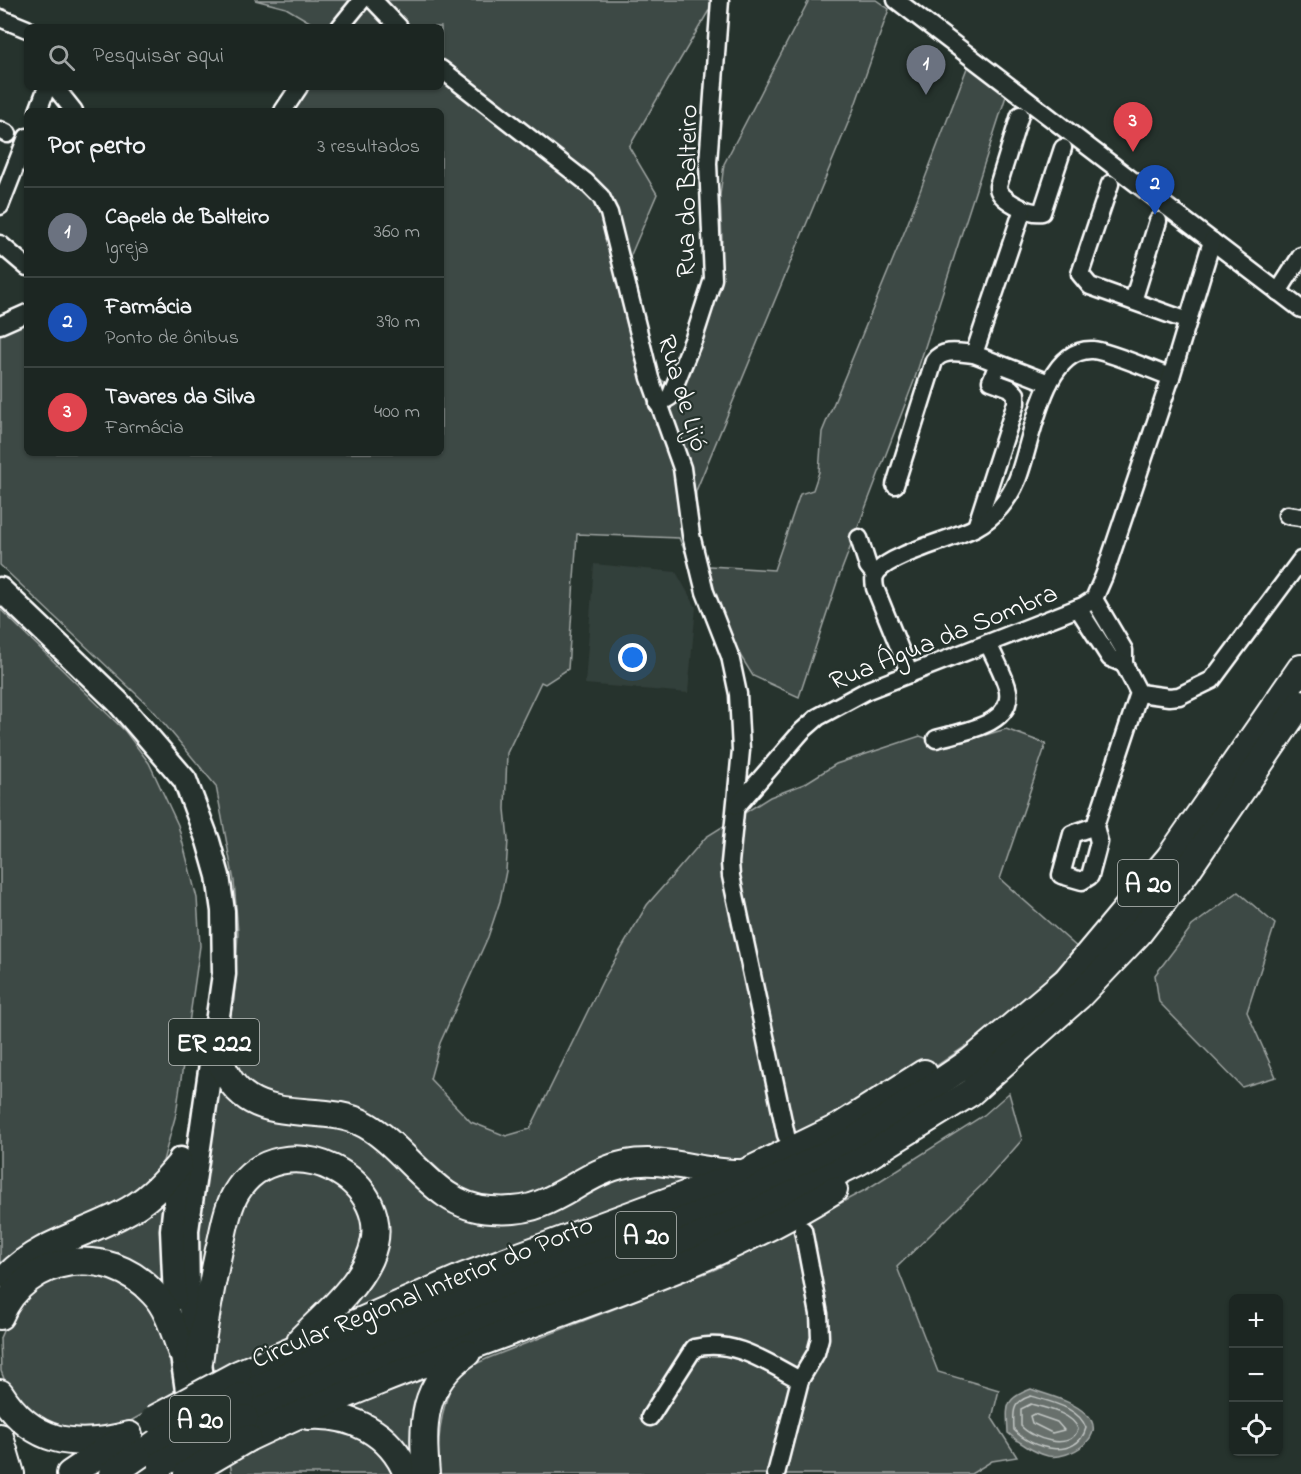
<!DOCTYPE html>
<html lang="pt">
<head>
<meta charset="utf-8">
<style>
  body { margin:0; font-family:"Indie Flower",sans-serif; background:#252e2a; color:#f1f3f6 }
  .controls { position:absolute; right:18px; bottom:18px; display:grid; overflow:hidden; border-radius:9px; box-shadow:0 2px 4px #0004 }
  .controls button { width:54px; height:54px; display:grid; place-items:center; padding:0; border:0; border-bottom:2px solid #3a4340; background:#1c2622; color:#f1f3f6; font:30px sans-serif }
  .you { position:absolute; left:633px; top:658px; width:21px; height:21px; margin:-15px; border:4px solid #fff; border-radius:50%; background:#1a73e8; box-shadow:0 0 0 9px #1a73e833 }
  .badge { display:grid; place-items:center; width:39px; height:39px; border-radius:50%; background:#ffd166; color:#fff; font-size:20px; font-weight:700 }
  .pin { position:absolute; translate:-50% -50px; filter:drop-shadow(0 2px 3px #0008) }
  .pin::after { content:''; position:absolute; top:32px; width:21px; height:18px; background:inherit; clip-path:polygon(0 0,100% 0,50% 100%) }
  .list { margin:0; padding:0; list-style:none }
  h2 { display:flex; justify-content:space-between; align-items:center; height:78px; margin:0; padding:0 24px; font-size:26px }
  h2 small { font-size:20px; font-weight:400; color:#a0a5a5 }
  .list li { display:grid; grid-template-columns:39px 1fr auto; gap:18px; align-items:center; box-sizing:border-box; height:90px; padding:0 24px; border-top:2px solid #3a4340 }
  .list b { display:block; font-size:22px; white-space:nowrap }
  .list p { margin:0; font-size:20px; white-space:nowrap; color:#a0a5a5 }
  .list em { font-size:20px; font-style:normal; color:#a0a5a5 }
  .icon { flex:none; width:33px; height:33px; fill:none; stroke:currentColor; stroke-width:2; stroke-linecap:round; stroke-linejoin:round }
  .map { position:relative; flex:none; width:1301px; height:1474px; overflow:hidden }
  .search { position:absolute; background:#1c2622; box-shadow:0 2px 4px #0004; left:24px; top:24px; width:420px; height:66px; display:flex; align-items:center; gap:15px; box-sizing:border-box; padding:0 21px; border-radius:9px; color:#a0a5a5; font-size:22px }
  .panel { position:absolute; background:#1c2622; box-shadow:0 2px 4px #0004; left:24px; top:108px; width:420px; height:348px; border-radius:9px }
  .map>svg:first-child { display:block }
</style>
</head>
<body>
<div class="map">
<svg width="1301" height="1474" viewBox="0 0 1301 1474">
  <rect width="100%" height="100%" fill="#26332d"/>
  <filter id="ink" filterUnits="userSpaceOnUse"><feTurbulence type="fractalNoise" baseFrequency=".0167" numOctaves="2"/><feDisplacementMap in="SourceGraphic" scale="12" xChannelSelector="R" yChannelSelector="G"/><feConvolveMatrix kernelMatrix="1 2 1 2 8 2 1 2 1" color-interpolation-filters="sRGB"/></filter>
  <g filter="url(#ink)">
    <path fill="#333f3a" d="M594,564L676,572L696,607L688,693L585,684Z"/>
    <g fill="#3e4944" stroke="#9ea4a2" stroke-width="1.5">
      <path d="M255,0H715L629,147L657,194L630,257L655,375L674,389L719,276L722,240L720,195L724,164L809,0H876L889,9L853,111L696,491L693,565L774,570L800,494L813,490L819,472L822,432L906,228L970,60L1007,93L914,381L837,582L799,697L753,676L706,600L679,538L577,534L568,669L545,684L541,682L507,753L505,809L508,840L506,871L500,901L488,937L440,1043L430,1079L471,1122L506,1136L530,1129L603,980L647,905L706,837L770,797L804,784L836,764L920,736L948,746L1006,729L1046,744L1000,879L1079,949L998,1024L908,1085L738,1172L677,1160L551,1196L497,1206L458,1187L400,1134L369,1115L249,1092L224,1040L234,1000L238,933L234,881L216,786L152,709L0,565V333L27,323V453H441V111H289L305,87H441V27H318L286,8Z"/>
      <path d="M0,609L125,731L149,763L178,825L197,898L200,946L176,1114L163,1161L144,1187L0,1271Z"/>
      <path d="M1238,892L1275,924L1247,1012L1276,1077L1242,1087L1159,1002L1155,975L1192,926Z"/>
      <path d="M215,1078L322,1122L360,1134L475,1218L633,1169L707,1179L325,1328L378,1251L350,1171L260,1161L197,1309L193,1239Z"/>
      <path d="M1009,1093L1022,1140L985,1182L897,1267L938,1372L999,1390L992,1418L1017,1457L992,1461L971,1474H439C436,1448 441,1391 462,1372C470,1366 482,1361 491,1357L716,1269L867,1189L984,1115Z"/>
      <path d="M277,1171L330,1174L349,1192L362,1215L363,1241L357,1263L298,1333L267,1352L211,1374L210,1347L238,1204L257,1182Z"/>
      <path d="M162,1198L161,1230L164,1300L151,1284L45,1260Z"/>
      <path d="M106,1274L134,1287L165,1329L176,1396L114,1430L58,1435L12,1399L1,1371L0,1338L13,1308L30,1289L53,1276Z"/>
      <path d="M444,1366L421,1474L335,1408Z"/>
      <path d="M315,1424L369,1439L397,1474H232L230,1462L292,1429Z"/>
    </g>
    <path fill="#67706c" stroke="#a4a9a7" stroke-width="1.5" d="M1031,1389C1049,1396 1071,1400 1086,1414C1110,1436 1069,1460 1048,1456C1035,1453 1018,1442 1008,1433C1007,1407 1003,1399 1031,1389Z"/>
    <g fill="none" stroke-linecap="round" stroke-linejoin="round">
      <g stroke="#c2c6c4" stroke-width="1.5">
        <path d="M1031,1396C1050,1402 1079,1407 1086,1428C1077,1461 1031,1449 1014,1430C1013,1411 1012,1402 1031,1396Z"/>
        <path d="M1031,1404C1045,1408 1073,1413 1078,1429C1071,1452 1032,1439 1021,1426V1409Z"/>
        <path d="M1034,1414L1057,1422L1064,1430L1052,1433L1032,1423L1030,1416Z"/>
      </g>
      <defs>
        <g id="minor">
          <path d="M373,0L399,27"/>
          <path d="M896,0L1301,309"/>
          <path d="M0,18L27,29"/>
          <path d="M340,27L362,0"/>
          <path d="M441,69L585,181L601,197L609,213L650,378L682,468L691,535L705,592L730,656L738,694L741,750L730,863L731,876L786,1135"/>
          <path d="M55,87L74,111"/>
          <path d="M38,111L47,87"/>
          <path d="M283,111L299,87"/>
          <path d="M1020,115L998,186C997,199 1030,215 1042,212L1063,148"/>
          <path d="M0,130L8,134"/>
          <path d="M1110,184L1080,274L1090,286L1188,321"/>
          <path d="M0,206L27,137"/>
          <path d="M1023,209L974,354L1049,383"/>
          <path d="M0,244L27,267"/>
          <path d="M1278,292L1301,256"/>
          <path d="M1133,301L1158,221"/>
          <path d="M0,325L27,313"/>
          <path d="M658,404L670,397L694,338L713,279L708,163L720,0"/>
          <path d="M895,485L934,361C943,348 961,353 974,354"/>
          <path d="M1287,515L1301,517"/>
          <path d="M976,527L1016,403V394L1010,388L991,381L998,364"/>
          <path d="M859,538L868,566L875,575"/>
          <path d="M1094,599L1124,650V664L1139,693L1095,826L1072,834L1061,875L1082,881L1090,876L1099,842L1095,826"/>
          <path d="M1078,608L1110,658L1124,664"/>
          <path d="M910,674L875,588C874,582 873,576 878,571C894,553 952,540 976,527C994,518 1009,499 1017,480C1032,444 1042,347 1093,350C1108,351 1154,371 1171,377"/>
          <path d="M1139,693L1169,697L1179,696L1212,680L1301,560"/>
          <path d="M936,739C959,732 1013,726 1008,691C1005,675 994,658 988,643"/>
          <path d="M737,806L802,731L818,717L868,690L1083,606L1094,599L1104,576L1171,377L1212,241"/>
          <path d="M650,1417L694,1348C733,1338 766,1362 800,1380"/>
          <path d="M776,1474L800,1380L816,1353L820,1338L819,1314L803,1230"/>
        </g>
        <g id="major">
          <path d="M0,589L118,702L185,780L208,841L218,876L223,911L224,974L187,1230L188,1290L207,1407"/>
          <path d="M175,1299L172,1230L180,1159"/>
          <path d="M179,1335L191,1418"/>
        </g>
        <g id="highway">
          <path d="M214,1046C222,1066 229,1086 248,1098C282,1120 331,1105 366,1125C409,1150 436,1208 491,1210C506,1211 526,1210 540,1204C569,1193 594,1170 626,1164C663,1156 701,1173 738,1173"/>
          <path d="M8,1276C39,1243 84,1235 122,1214C146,1202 162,1185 179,1165"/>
          <path d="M0,1316C26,1254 108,1243 153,1293C168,1308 174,1332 181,1351"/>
          <path d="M199,1362C204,1324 211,1287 219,1250C224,1231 226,1210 236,1193C280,1119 405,1179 369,1259C355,1290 325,1315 301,1339"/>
          <path d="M238,1374L465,1276L744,1173L839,1127L924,1073"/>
          <path d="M0,1393C32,1444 75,1449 129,1435"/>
          <path d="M242,1396L331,1354L724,1205L851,1142L971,1061L1066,981L1170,857L1301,668"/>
          <path d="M308,1416C351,1413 391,1433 407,1474"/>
          <path d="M245,1418L341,1373L732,1224L860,1161L970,1093L1079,996L1138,934L1186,872L1301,703"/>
          <path d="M0,1437L11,1474"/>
          <path d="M248,1438C352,1388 462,1350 569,1310C661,1276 751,1243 834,1190"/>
          <path d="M70,1474L119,1441"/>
          <path d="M112,1474L158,1442"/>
          <path d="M426,1474C422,1424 421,1385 467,1353"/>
        </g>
      </defs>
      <use href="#minor" stroke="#fff" stroke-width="21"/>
      <use href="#major" stroke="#fff" stroke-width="27"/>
      <use href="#highway" stroke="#fff" stroke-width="30"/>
      <use href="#minor" stroke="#26332d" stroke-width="16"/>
      <use href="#major" stroke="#26332d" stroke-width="22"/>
      <use href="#highway" stroke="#26332d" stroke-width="26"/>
      <defs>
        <g id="highway-bridge">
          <path d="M154,1419L238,1374"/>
          <path d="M158,1442L242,1396"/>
          <path d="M161,1464L245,1418"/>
          <path d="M187,1474L248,1438"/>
        </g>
      </defs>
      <use href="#highway-bridge" stroke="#fff" stroke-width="30" stroke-linecap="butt"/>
      <use href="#highway-bridge" stroke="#26332d" stroke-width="26"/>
    </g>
  </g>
  <g text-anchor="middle" stroke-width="4.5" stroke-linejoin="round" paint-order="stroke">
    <g fill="#26332d" stroke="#bec2c0" stroke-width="1.5">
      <rect x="1118" y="860" width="60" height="46" rx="4.5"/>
      <rect x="169" y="1019" width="90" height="46" rx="4.5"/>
      <rect x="616" y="1212" width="60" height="46" rx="4.5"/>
      <rect x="170" y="1396" width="60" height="46" rx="4.5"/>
    </g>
    <g font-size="26" font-weight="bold" fill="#fff">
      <text x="1148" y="892">A 20</text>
      <text x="214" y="1051">ER 222</text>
      <text x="646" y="1244">A 20</text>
      <text x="200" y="1428">A 20</text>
    </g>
    <g font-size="27" fill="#fff" stroke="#26332d">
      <text transform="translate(686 191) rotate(-89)" y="9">Rua do Balteiro</text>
      <text transform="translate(684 393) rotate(73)" y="9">Rua de Lijó</text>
      <text transform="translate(943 636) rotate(-22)" y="9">Rua Água da Sombra</text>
      <text transform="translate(422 1291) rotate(-22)" y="9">Circular Regional Interior do Porto</text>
    </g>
  </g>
</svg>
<div class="controls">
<button>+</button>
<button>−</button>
<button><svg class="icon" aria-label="locate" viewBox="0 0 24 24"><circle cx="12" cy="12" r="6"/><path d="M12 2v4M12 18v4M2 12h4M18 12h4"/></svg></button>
</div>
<div class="you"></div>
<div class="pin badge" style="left:926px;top:95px;background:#6b7280">1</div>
<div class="pin badge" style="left:1155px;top:215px;background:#1a4fb4">2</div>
<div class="pin badge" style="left:1133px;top:152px;background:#e0444e">3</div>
<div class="search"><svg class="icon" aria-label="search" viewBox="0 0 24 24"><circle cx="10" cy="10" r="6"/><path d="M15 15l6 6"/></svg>Pesquisar aqui</div>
<section class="panel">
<h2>Por perto<small>3 resultados</small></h2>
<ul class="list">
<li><span class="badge" style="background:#6b7280">1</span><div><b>Capela de Balteiro</b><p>Igreja</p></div><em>360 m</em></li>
<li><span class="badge" style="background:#1a4fb4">2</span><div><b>Farmácia</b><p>Ponto de ônibus</p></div><em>390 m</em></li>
<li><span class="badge" style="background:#e0444e">3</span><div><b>Tavares da Silva</b><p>Farmácia</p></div><em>400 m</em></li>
</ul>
</section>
</div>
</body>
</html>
